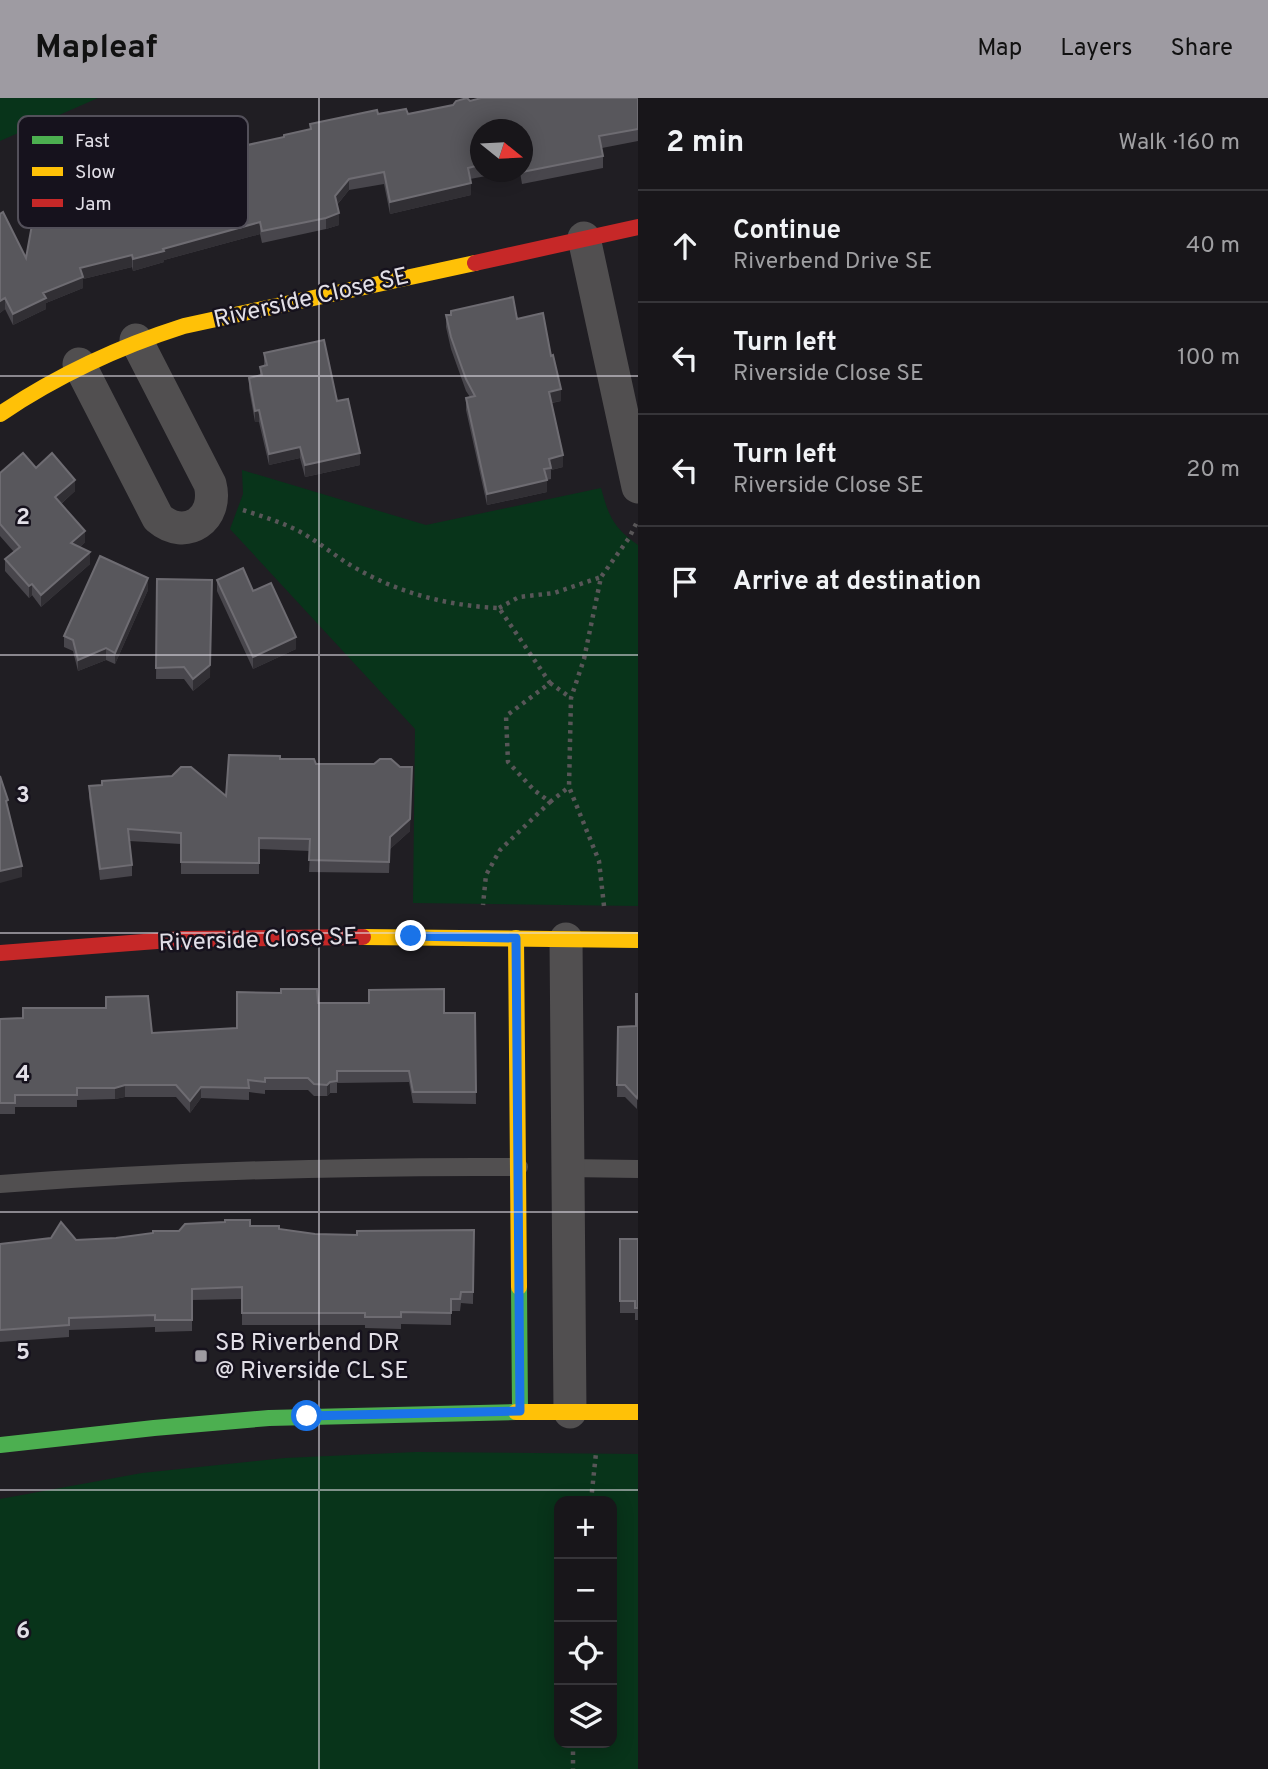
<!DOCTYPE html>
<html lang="en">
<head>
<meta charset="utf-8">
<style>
  body { margin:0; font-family:Overpass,sans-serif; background:#252327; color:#f1f3f6 }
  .controls { position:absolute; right:21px; bottom:21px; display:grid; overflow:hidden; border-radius:14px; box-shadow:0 4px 18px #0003 }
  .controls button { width:63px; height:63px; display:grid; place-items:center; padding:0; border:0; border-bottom:2px solid #363539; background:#18161a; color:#f1f3f6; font:35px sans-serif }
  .compass { position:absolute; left:470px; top:21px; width:63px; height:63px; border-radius:50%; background:#18161a; box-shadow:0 4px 18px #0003; rotate:108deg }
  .stop { position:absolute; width:21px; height:21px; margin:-16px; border:5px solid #1a73e8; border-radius:50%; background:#fff }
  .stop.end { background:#1a73e8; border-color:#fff; box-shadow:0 2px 7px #0008 }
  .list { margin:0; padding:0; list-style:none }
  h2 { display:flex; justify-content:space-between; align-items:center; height:91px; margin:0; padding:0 28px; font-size:30px }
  h2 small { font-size:23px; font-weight:400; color:#9f9fa2 }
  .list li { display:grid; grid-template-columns:46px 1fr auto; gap:21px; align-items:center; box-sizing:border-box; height:112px; padding:0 28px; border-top:2px solid #363539 }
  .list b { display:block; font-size:26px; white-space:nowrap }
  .list p { margin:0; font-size:23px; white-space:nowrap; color:#9f9fa2 }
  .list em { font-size:23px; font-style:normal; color:#9f9fa2 }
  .icon { flex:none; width:38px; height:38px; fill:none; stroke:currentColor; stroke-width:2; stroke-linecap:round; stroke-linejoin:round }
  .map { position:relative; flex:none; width:638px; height:1671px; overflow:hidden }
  header { display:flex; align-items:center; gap:42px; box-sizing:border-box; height:98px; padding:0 35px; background:#9e9ba2; color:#111 }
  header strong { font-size:33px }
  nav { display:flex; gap:38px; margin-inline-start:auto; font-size:24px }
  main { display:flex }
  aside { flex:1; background:#18161a }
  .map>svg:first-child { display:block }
</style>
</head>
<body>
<header>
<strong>Mapleaf</strong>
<nav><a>Map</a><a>Layers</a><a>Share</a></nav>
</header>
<main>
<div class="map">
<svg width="638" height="1671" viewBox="0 0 638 1671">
  <rect width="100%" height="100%" fill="#201e23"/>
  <g fill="#08341a" fill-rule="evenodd">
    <path d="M0,0H98L0,43Z"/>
    <path d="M242,372L426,427L601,390C609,419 613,429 638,447V808L413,805L415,631L230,431L243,396Z"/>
    <path d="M416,1354L638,1356V1671H0V1401L142,1375L285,1360ZM559,1403H612V1645H559Z"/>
  </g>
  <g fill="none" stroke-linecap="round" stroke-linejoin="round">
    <g stroke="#585658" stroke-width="4.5" stroke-dasharray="3.5 5" stroke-linecap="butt">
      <path d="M243,412C264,419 285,425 304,436C323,447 340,462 359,472C402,496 450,508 499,510L550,585L506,618L508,664L534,692L550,704L500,752L486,777L483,807"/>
      <path d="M499,510L519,499L554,495L601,479"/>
      <path d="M550,585L571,600"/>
      <path d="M550,704L569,689"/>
      <path d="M604,808L599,763L569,689L571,600L584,561L601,479L629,440L638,422"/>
      <path d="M591,1403L596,1355"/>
      <path d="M573,1645V1671"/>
    </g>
    <g stroke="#514f50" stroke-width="18">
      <path d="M567,1070L638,1071"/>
      <path d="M0,1086C172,1073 346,1068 519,1069"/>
    </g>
    <g stroke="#514f50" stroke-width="33">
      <path d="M584,140L638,389"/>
      <path d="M79,266L158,420C186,444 219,421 210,386L136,242"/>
      <path d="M566,841L570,1314"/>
    </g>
    <g stroke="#4caf50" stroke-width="16">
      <path d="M519,1189L520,1313"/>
      <path d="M0,1347L154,1330L269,1320L516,1314"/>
    </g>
    <g stroke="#ffc107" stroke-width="16">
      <path d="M0,316C58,277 118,249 184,228L475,165"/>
      <path d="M363,839L638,842"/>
      <path d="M516,840L519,1189"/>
      <path d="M516,1314H638"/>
    </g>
    <g stroke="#c62828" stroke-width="16">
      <path d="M475,165L638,129"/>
      <path d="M0,855L183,841L363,839"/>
    </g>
  </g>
  <g fill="#48464c">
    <path d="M638,0V43L602,50L603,58V70L522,86L520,74H522V32H480V74H508L470,81L471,97L390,116L384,86L349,92L337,107L339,127L326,131L262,145L260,136L164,162V164L133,173L132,169L83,181V190L46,205V211L13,227L5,211L0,215V116L26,160L56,96L71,99L157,102L151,81V69L165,66V59L180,55V49L211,55L284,40V37L310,32V26L378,16H408L470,3Z"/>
    <path d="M446,217L517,221L551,258L561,303L552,305L563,369L551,372V381L547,382V394L487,407L466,312V300L470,299L466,293L451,251L446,229Z"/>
    <path d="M264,255L337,303L360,367L305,379L300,360L269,367L259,324H255L249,291V280L260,277V269L264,268Z"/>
    <path d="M36,370L75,393L61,406L85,444L80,449L90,466L41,509L32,497L29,500L5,473V461L14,454L0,438V375Z"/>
    <path d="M157,481L210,579L193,593L184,581H156Z"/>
    <path d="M217,482L253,493L296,551L253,571L217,493Z"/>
    <path d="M148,492L115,566L106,562L78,573L73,553L64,549V538Z"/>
    <path d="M280,661L316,666L410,733L390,751L389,775L309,774L310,753L259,751V776H181V746L129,743L132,767V778L100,782L89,699V688L226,698Z"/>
    <path d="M638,896L637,1011L625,999H617L618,929L636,928Z"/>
    <path d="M318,905L444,915H475L476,1006L413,1005L409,984L337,985V995H330L327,998H314L308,992H265V996L249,994V1002L201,1000L190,1015L176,999H125L115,1001L77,1002V1009H15V1016H0V921L152,935L237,930Z"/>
    <path d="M250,1128L279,1131L315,1136L357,1137L474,1132L473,1206L461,1205L460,1213H451V1227L401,1226V1231L365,1230V1227H242V1201L192,1202V1233L155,1234V1229L69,1232V1239L0,1244V1146L116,1140L179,1133Z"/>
    <path d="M620,1141H638V1222H635V1215H620Z"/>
  </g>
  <g fill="#312f34">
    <path d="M349,81V92L335,109V98Z"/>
    <path d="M471,85V97L390,116V104Z"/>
    <path d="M339,115V127L326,131V120Z"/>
    <path d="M260,124V136L164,162V164L133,173V161L163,151Z"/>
    <path d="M132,157V169L83,181V190L46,205V211L13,227V216L80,170Z"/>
    <path d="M5,200V211L0,215V203Z"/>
    <path d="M561,291V303L549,305V294Z"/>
    <path d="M259,312V324H255V313Z"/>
    <path d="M300,349V360L269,367V356Z"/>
    <path d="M360,355V367L305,379V367Z"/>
    <path d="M563,357V369L551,372L549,361Z"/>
    <path d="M75,382V393L55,411V399Z"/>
    <path d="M547,382V394L487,407V396Z"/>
    <path d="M85,433V444L71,457V445Z"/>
    <path d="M90,454V466L41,509V497Z"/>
    <path d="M148,480V492L115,566V555Z"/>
    <path d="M212,482L210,579L193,593V581Z"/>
    <path d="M32,486V497L29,500V488Z"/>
    <path d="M296,539V551L253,571V559Z"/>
    <path d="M106,550V562L78,573V562Z"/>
    <path d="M412,669L410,733L390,751L389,775L390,739Z"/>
    <path d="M22,768V779L0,785V773Z"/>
    <path d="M330,984V995L327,998V987Z"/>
    <path d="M125,987V999L115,1001V990Z"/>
    <path d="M201,989V1000L190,1015V1003Z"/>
  </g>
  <g fill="#58575c" stroke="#6e6c72" stroke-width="2">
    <path d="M467,0L470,3L481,0H638V31L599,38L603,58L522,74V32H480V67L468,70L471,85L390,104L384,74L349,81L335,98L339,115L326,120L262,133L260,124L163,151L164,153L133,161L132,157L80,170L83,179L43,195L46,200L13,216L5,200L0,203V116L3,114L26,160L39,88L56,96L68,90L71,99L106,87L112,76L161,104L151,69L167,65L165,59L182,55L180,49L207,42L211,55L284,39V37L311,31L310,26L377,12L378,16L406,11L408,16L453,7L456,3Z"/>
    <path d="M513,199L517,221L543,215L551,258L553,257L561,291L549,294L563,357L549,361L551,370L544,371L547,382L487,396L466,300L475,298L466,281L451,239L446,217H451V213Z"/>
    <path d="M324,242L337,303L348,301L360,355L305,367L300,349L269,356L259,312L255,313L249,280L262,277L260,269L267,267L264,255Z"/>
    <path d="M23,355L36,370L52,355L75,382L55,399L85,433L71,445L90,454L41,497L32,486L29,488L5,461L20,449L0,426V375Z"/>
    <path d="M100,458L148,480L115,555L106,550L78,562L73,542L64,538Z"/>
    <path d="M243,470L253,493L271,485L296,539L253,559L217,482Z"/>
    <path d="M157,481L212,482L210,567L193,581L184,569L156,570Z"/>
    <path d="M229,657L280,658V661H314L316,666H374L380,661H391L400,669H412L410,721L390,739L389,764L309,762L310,741L259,740V765L181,764V735L128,731L132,767L100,771L89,688L102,687V683L172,678L181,669H191L226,698Z"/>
    <path d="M0,678L8,702L6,703L22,768L0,773Z"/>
    <path d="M281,891H317L318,905H369V892L444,891V915H475L476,994H413L409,973H337V983L330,984L327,987L314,986L308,980H265V984L248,982L249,990L201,989L190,1003L176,987H125L115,990H77V997H15V1005H0V921L23,920V910H106V899L148,898L152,935L237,930V894L281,895Z"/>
    <path d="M636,896H638V996L637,1000L625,987H617L618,929L636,928Z"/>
    <path d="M225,1122H250V1128H279V1131L315,1136L357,1137V1133L474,1132L473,1194H461L460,1201H451V1215L401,1214V1219H365V1215H242V1189L192,1191V1222H155V1217L69,1220V1227L0,1232V1146L51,1140L61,1124L76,1142L116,1140L153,1135V1133H179L185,1126L225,1124Z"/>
    <path d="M620,1141H638V1210H635V1203H620Z"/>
  </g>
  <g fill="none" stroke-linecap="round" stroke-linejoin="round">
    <path stroke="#1a73e8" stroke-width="9" d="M307,1318L520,1313L516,840L411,838"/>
  </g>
  <path fill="none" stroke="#e2dfe7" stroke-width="2" stroke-opacity="0.55" d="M319,0V1671M0,278H638M0,557H638M0,835H638M0,1114H638M0,1392H638"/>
  <rect fill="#9e9ba2" stroke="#16121d" stroke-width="2.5" x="194" y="1251" width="14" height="14" rx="3.5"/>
  <g text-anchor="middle" stroke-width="5" stroke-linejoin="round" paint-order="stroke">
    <g font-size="24" fill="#e2dfe7" stroke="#16121d">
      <text transform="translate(311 199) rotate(-13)" y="8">Riverside Close SE</text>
      <text transform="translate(258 841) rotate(-2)" y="8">Riverside Close SE</text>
    </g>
    <g font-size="24" fill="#e2dfe7" stroke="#16121d" text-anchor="start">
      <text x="215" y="1252">SB Riverbend DR<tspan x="215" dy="28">@ Riverside CL SE</tspan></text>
    </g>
  </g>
  <rect x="18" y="18" width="230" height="112" rx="10" fill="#16121d" stroke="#53505a" stroke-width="2"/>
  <rect x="32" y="38" width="31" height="8" fill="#4caf50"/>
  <rect x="32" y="69" width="31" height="9" fill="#ffc107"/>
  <rect x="32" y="101" width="31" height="8" fill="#c62828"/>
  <g font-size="19" fill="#e2dfe7">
    <text x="75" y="49">Fast</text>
    <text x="75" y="80">Slow</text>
    <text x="75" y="112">Jam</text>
  </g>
  <g font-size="23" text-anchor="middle" font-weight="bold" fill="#e2dfe7" stroke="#16121d" stroke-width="5" stroke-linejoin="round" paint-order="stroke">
    <text x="23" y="426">2</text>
    <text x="23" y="704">3</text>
    <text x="23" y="983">4</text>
    <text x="23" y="1261">5</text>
    <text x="23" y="1540">6</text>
  </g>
</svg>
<div class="controls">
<button>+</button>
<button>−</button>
<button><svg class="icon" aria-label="locate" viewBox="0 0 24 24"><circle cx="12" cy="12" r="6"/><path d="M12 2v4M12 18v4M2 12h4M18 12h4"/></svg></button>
<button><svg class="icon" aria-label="layers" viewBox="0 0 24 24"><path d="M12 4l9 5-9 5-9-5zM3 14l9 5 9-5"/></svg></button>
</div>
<svg class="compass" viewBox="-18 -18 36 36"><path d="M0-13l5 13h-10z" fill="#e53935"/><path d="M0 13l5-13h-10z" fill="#9f9fa2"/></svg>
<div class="stop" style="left:307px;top:1318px"></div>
<div class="stop end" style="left:411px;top:838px"></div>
</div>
<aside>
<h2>2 min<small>Walk · 160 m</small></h2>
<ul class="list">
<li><svg class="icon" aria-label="ahead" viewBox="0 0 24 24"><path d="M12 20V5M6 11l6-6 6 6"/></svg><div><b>Continue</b><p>Riverbend Drive SE</p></div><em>40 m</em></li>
<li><svg class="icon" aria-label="left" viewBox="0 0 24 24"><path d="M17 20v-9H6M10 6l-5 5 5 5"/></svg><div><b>Turn left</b><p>Riverside Close SE</p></div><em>100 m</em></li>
<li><svg class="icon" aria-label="left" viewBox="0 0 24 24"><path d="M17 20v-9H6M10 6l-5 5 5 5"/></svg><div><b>Turn left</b><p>Riverside Close SE</p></div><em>20 m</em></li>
<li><svg class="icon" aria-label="arrive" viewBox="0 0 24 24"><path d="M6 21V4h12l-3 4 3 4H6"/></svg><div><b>Arrive at destination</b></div></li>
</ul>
</aside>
</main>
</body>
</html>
